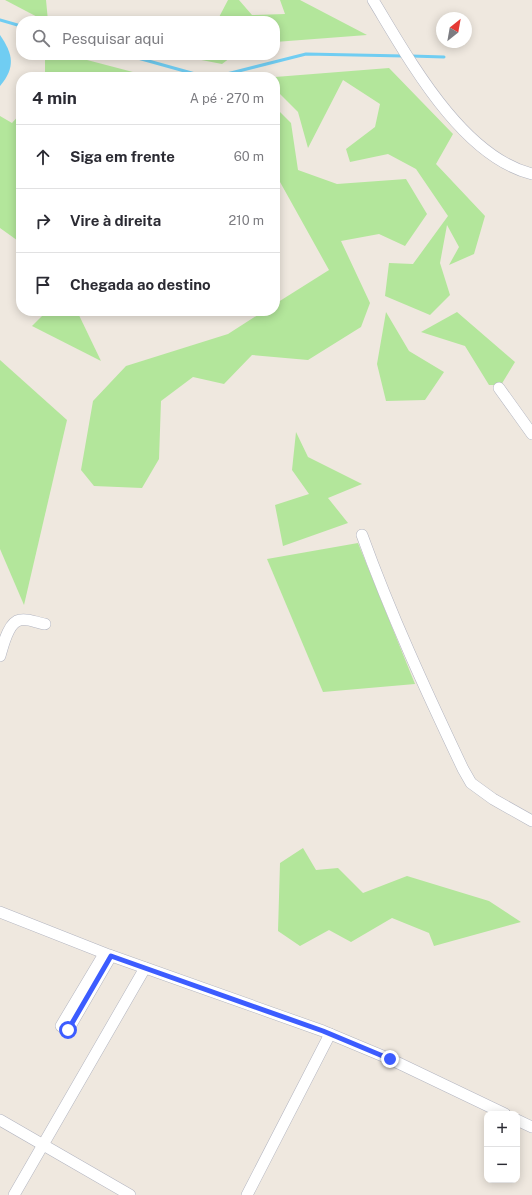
<!DOCTYPE html>
<html lang="pt">
<head>
<meta charset="utf-8">
<style>
  body { margin:0; font-family:"Public Sans",sans-serif; background:#f2f2f3; color:#2b2b33 }
  .controls { position:absolute; right:12px; bottom:12px; display:grid; overflow:hidden; border-radius:8px; box-shadow:0 2px 10px #0003 }
  .controls button { width:36px; height:36px; display:grid; place-items:center; padding:0; border:0; border-bottom:1px solid #e1e1e2; background:#fff; color:#2b2b33; font:20px sans-serif }
  .compass { position:absolute; left:436px; top:12px; width:36px; height:36px; border-radius:50%; background:#fff; box-shadow:0 2px 10px #0003; rotate:31deg }
  .stop { position:absolute; width:12px; height:12px; margin:-9px; border:3px solid #3c5cff; border-radius:50%; background:#fff }
  .stop.end { background:#3c5cff; border-color:#fff; box-shadow:0 1px 4px #0008 }
  .list { margin:0; padding:0; list-style:none }
  h2 { display:flex; justify-content:space-between; align-items:center; height:52px; margin:0; padding:0 16px; font-size:17px }
  h2 small { font-size:13px; font-weight:400; color:#7c7c81 }
  .list li { display:grid; grid-template-columns:26px 1fr auto; gap:12px; align-items:center; box-sizing:border-box; height:64px; padding:0 16px; border-top:1px solid #e1e1e2 }
  .list b { display:block; font-size:15px; white-space:nowrap }
  .list em { font-size:13px; font-style:normal; color:#7c7c81 }
  .icon { flex:none; width:22px; height:22px; fill:none; stroke:currentColor; stroke-width:2; stroke-linecap:round; stroke-linejoin:round }
  .map { position:relative; flex:none; width:532px; height:1195px; overflow:hidden }
  .search { position:absolute; background:#fff; box-shadow:0 2px 10px #0003; left:16px; top:16px; width:264px; height:44px; display:flex; align-items:center; gap:10px; box-sizing:border-box; padding:0 14px; border-radius:16px; color:#7c7c81; font-size:15px }
  .panel { position:absolute; background:#fff; box-shadow:0 2px 10px #0003; left:16px; top:72px; width:264px; height:244px; border-radius:16px }
  .map>svg:first-child { display:block }
</style>
</head>
<body>
<div class="map">
<svg width="532" height="1195" viewBox="0 0 532 1195">
  <rect width="100%" height="100%" fill="#efe8df"/>
  <g fill="#b3e69b">
    <path d="M5,0H46L48,21H45Z"/>
    <path d="M228,0H239L252,15L285,14L280,0H300L367,35L275,42V21H217Z"/>
    <path d="M45,55H68L152,77H45Z"/>
    <path d="M189,55H234L222,64L191,58Z"/>
    <path d="M389,68L453,134L436,164L485,216L474,254L449,265L459,247L447,225L440,263L450,295L430,315L385,296L389,263L413,264L448,216L416,169L388,154L350,162L346,149L375,127L380,104L343,80L308,148L298,112L275,89V77Z"/>
    <path d="M275,107L291,123L298,170L337,184L406,179L427,214L405,246L379,234L341,241L370,303L361,327L308,360L252,355L224,384L193,377L161,401L159,459L142,488L94,486L81,470L93,401L126,366L228,334L264,311H275V304L329,270L275,173Z"/>
    <path d="M21,113V243L0,228V116L12,123Z"/>
    <path d="M47,311H77L101,361L32,326Z"/>
    <path d="M386,312L409,351L444,372L425,400L386,401L377,364Z"/>
    <path d="M457,312L515,362L501,385H489L465,346L421,332Z"/>
    <path d="M0,360L67,420L24,605L0,549Z"/>
    <path d="M296,432L308,457L362,484L328,498L348,523L283,546L275,505L309,494L292,470Z"/>
    <path d="M358,543L415,684L323,692L267,559Z"/>
    <path d="M303,848L316,870L338,868L363,893L407,876L489,901L521,922L434,946L429,933L392,918L351,942L329,930L300,946L278,931L280,863Z"/>
  </g>
  <path fill="#70cdf2" d="M0,35C13,54 16,67 0,86Z"/>
  <g fill="none" stroke-linecap="round" stroke-linejoin="round">
    <g stroke="#70cdf2" stroke-width="3">
      <path d="M0,20L21,26"/>
      <path d="M127,55L206,77"/>
      <path d="M411,56L444,57"/>
      <path d="M215,77L306,54L404,56"/>
    </g>
    <defs>
      <g id="minor">
        <path d="M373,0C409,59 461,156 532,174"/>
        <path d="M499,388L532,434"/>
        <path d="M362,535C391,615 426,691 463,769L471,783L493,799L532,821"/>
        <path d="M0,656C3,646 8,622 20,620C28,618 37,623 45,624"/>
        <path d="M0,912L109,955L323,1031L390,1059L505,1114"/>
        <path d="M104,954L61,1026L68,1030L111,956"/>
        <path d="M0,1120L130,1195"/>
        <path d="M517,1120L532,1127"/>
        <path d="M14,1195L145,968"/>
        <path d="M247,1195L330,1034"/>
      </g>
    </defs>
    <use href="#minor" stroke="#b3b5c0" stroke-width="12"/>
    <use href="#minor" stroke="#fff" stroke-width="11"/>
  </g>
  <g fill="none" stroke-linecap="round" stroke-linejoin="round">
    <path stroke="#3c5cff" stroke-width="5" d="M68,1030L111,956L323,1031L390,1059"/>
  </g>
</svg>
<div class="controls">
<button>+</button>
<button>−</button>
</div>
<svg class="compass" viewBox="-18 -18 36 36"><path d="M0-13l5 13h-10z" fill="#e53935"/><path d="M0 13l5-13h-10z" fill="#7c7c81"/></svg>
<div class="stop" style="left:68px;top:1030px"></div>
<div class="stop end" style="left:390px;top:1059px"></div>
<div class="search"><svg class="icon" aria-label="search" viewBox="0 0 24 24"><circle cx="10" cy="10" r="6"/><path d="M15 15l6 6"/></svg>Pesquisar aqui</div>
<section class="panel">
<h2>4 min<small>A pé · 270 m</small></h2>
<ul class="list">
<li><svg class="icon" aria-label="ahead" viewBox="0 0 24 24"><path d="M12 20V5M6 11l6-6 6 6"/></svg><div><b>Siga em frente</b></div><em>60 m</em></li>
<li><svg class="icon" aria-label="right" viewBox="0 0 24 24"><path d="M7 20v-9h11M14 6l5 5-5 5"/></svg><div><b>Vire à direita</b></div><em>210 m</em></li>
<li><svg class="icon" aria-label="arrive" viewBox="0 0 24 24"><path d="M6 21V4h12l-3 4 3 4H6"/></svg><div><b>Chegada ao destino</b></div></li>
</ul>
</section>
</div>
</body>
</html>
